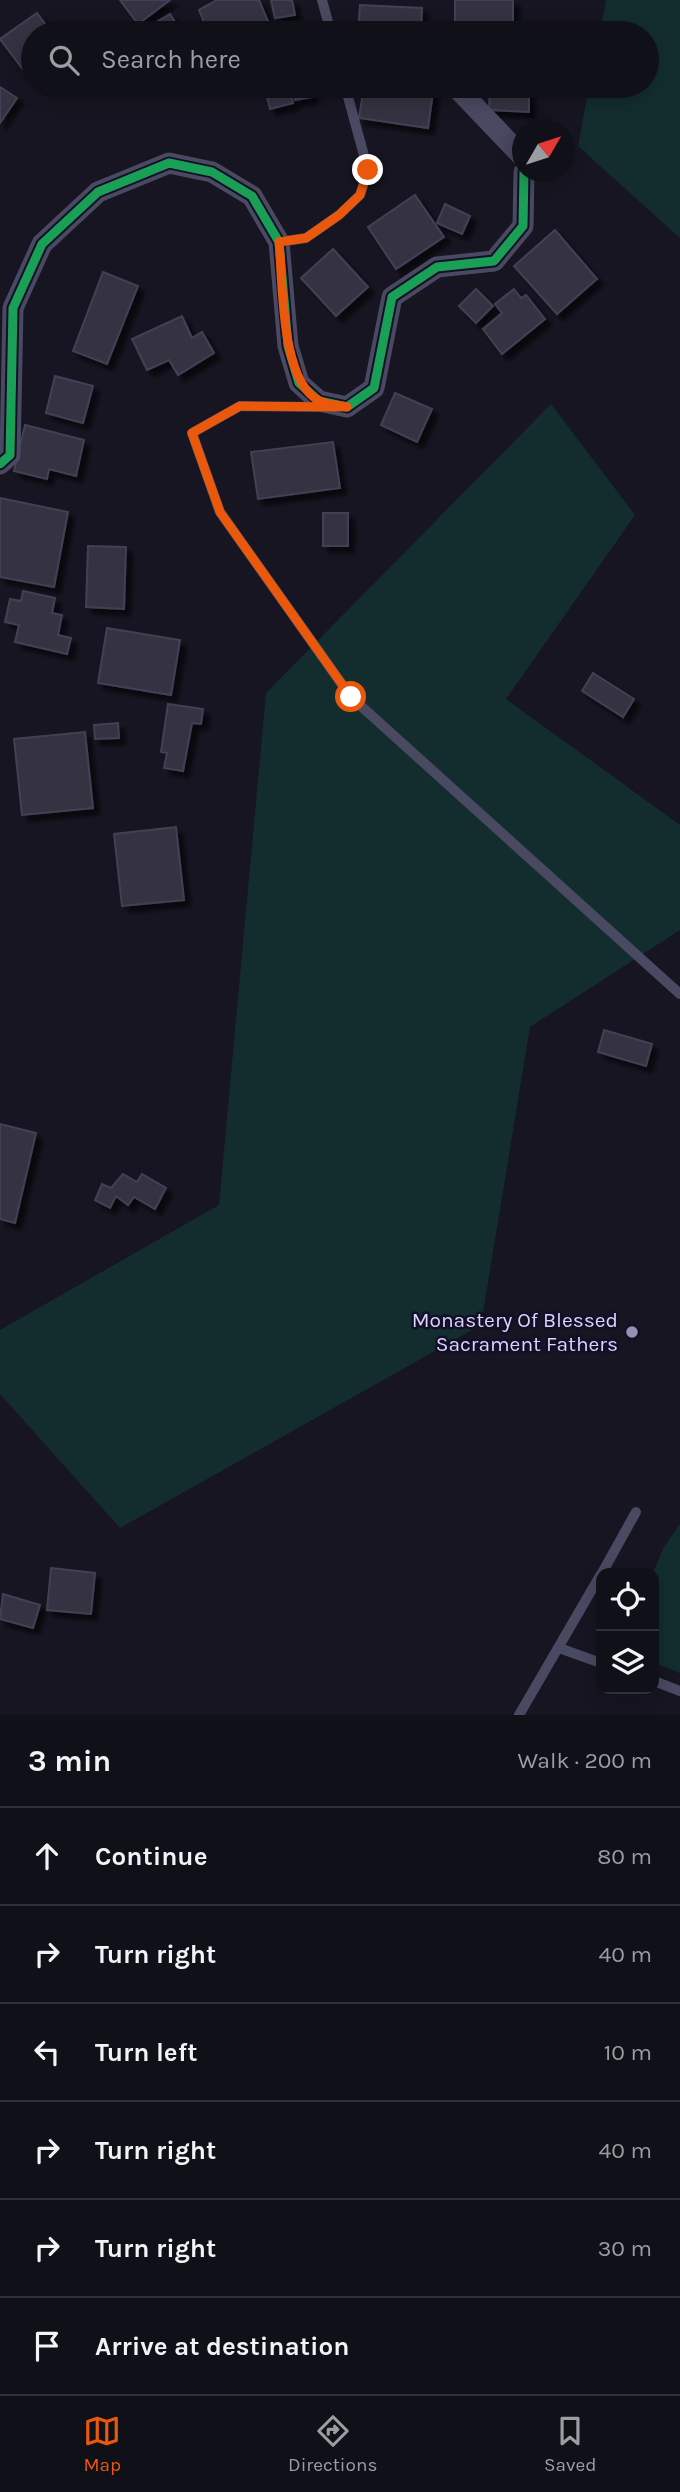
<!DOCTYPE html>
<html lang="en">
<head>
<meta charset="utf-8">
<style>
  body { margin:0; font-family:Karla,sans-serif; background:#1e1e26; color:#f1f3f6 }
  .controls { position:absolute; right:21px; bottom:21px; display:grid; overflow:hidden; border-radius:14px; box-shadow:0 4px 18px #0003 }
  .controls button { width:63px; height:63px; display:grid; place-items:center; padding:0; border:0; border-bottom:2px solid #303038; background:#101019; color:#f1f3f6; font:35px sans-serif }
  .compass { position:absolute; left:512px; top:119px; width:63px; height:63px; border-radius:50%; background:#101019; box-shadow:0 4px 18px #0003; rotate:51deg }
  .stop { position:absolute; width:21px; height:21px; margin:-16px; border:5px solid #ea580c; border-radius:50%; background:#fff }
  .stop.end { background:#ea580c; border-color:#fff; box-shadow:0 2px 7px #0008 }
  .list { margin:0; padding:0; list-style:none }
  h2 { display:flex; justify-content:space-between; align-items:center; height:91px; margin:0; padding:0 28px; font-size:30px }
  h2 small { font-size:23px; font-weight:400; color:#9c9da2 }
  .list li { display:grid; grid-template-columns:46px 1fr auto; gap:21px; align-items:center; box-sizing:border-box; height:98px; padding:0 28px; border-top:2px solid #303038 }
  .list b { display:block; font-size:26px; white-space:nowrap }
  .list em { font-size:23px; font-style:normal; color:#9c9da2 }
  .icon { flex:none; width:38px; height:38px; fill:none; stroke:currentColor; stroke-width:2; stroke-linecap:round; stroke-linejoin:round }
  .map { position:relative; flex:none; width:680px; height:1715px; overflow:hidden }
  .search { position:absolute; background:#101019; box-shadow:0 4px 18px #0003; left:21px; right:21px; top:21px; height:77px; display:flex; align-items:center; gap:18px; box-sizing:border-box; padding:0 24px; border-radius:38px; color:#9c9da2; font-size:26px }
  .sheet { height:679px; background:#101019 }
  nav { display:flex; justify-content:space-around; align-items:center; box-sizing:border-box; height:98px; border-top:2px solid #303038; background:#101019; font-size:19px; color:#9c9da2 }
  nav a { display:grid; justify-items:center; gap:4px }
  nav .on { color:#ea580c }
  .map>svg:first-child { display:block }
</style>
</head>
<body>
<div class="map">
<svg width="680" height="1715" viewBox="0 0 680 1715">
  <defs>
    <filter id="shadow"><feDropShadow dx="6" dy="6" stdDeviation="2" flood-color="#0009"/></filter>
  </defs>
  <rect width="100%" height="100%" fill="#161521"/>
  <g fill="#132d2e">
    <path d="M606,0H680V238L578,146L589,86H647V33H600Z"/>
    <path d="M551,404L635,515L506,699L680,825V930L530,1027L481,1325L120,1528L0,1394V1330L219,1205L266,693Z"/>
    <path d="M680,1524V1673L654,1663L653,1573L664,1547Z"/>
  </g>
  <g fill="#343243" stroke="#434055" stroke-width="2" filter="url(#shadow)">
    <path d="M120,0H170L138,24Z"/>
    <path d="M217,0H259L269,24L245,33H187L204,22L199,10Z"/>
    <path d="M271,0H292L295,15L275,18Z"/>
    <rect x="455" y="0" width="58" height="25"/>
    <path d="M360,5L422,8L421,33H358Z"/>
    <path d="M37,13L52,33H33V65L24,71L0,39Z"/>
    <path d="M170,14L182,33H149L146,28Z"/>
    <path d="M278,86H288L293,103L270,109L265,89Z"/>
    <path d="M293,86H310L312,97L295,100Z"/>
    <path d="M364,86H393L433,92L428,128L359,118Z"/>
    <path d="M490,86H529V112L489,110Z"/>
    <path d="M0,87L17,98L0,123Z"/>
    <path d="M415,195L444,237L396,269L368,227Z"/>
    <path d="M445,204L470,216L462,234L437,223Z"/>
    <path d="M555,230L597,279L557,314L514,266Z"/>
    <path d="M333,249L368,287L336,316L301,278Z"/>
    <path d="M103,272L138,286L107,364L73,351Z"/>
    <path d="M476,289L493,306L476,323L459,306Z"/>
    <path d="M514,289L521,298L526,295L545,319L502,354L483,329L502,313L495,304Z"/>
    <path d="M182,316L192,338L202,332L214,353L178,375L169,360L147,370L132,339Z"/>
    <path d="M55,376L93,386L83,423L46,413Z"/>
    <path d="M395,393L432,409L417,442L381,425Z"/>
    <path d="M25,425L84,440L76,476L49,469L47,479L14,471Z"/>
    <path d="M333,442L340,488L258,499L251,452Z"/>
    <path d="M0,498L68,512L54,587L0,577Z"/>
    <rect x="323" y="513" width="25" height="33"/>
    <path d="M88,546L126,547L124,609L86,607Z"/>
    <path d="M23,591L55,598L52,613L62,615L58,635L71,638L67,654L15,642L19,625L5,622L10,599L21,601Z"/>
    <path d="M107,628L180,640L171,695L98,683Z"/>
    <path d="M593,673L634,699L623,717L582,691Z"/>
    <path d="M168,704L203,709L201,724L192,723L183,771L164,768L167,753L161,752Z"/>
    <path d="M118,723L119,738L95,739L94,725Z"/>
    <path d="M85,732L93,808L22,815L14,739Z"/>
    <path d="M176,827L184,900L122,906L114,834Z"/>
    <path d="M604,1030L652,1044L646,1066L598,1052Z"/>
    <path d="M0,1124L36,1133L15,1223L0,1219Z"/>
    <path d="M123,1174L137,1182L142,1174L166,1188L155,1209L134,1197L128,1205L116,1196L110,1208L95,1200L102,1184L111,1188Z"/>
    <path d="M51,1568L95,1573L91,1614L47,1610Z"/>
    <path d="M3,1594L40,1605L33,1628L0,1619Z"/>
  </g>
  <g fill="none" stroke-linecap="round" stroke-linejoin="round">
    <g stroke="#4a4962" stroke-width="10">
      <path d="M322,0L331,33"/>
      <path d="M279,242L306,238L339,215L360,195L368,170L345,86"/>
      <path d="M323,407L240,406L192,433L220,512L351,697L680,994"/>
      <path d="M602,1573L636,1512"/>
      <path d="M559,1648L601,1663"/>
      <path d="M654,1681L680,1691"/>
      <path d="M519,1715L601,1574"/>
    </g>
    <g stroke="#4a4962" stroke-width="21">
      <path d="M455,86L522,156"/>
      <path d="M0,464L10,455L13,308L42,244L98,192L169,163L212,172L252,196L279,242L288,346L299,383L319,401L347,407L374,388L392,297L437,267L494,261L523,226L524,172"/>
    </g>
    <defs>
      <path id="cycleway" d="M0,464L10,455L13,308L42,244L98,192L169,163L212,172L252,196L279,242L288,346L299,383L319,401L347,407L374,388L392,297L437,267L494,261L523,226L524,172"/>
    </defs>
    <use href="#cycleway" stroke="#130f27" stroke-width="13"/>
    <use href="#cycleway" stroke="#1a9f57" stroke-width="9"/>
  </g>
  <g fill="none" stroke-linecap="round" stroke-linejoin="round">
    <path stroke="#ea580c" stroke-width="9" d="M351,697L220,512L192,433L240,406L347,407C338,405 328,405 320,401C280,383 283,281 279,242L306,238L339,215L360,195L368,170"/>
  </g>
  <circle fill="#9592b1" stroke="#130f27" stroke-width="2.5" cx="632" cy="1332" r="7"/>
  <g text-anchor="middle" stroke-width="5" stroke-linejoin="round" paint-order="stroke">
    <g font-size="21" fill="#d9d5ff" stroke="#130f27" text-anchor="end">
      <text x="618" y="1327">Monastery Of Blessed<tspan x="618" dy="24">Sacrament Fathers</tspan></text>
    </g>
  </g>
</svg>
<div class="controls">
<button><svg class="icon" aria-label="locate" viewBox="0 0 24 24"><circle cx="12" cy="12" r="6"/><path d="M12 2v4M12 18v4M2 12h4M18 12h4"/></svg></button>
<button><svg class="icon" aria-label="layers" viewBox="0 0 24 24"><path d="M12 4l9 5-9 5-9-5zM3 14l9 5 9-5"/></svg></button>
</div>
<svg class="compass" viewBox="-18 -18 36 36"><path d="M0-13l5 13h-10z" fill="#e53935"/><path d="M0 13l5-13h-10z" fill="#9c9da2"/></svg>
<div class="stop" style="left:351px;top:697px"></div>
<div class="stop end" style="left:368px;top:170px"></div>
<div class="search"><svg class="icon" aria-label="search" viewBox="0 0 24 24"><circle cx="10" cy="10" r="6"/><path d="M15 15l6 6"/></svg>Search here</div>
</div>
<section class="sheet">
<h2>3 min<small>Walk · 200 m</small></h2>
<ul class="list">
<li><svg class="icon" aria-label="ahead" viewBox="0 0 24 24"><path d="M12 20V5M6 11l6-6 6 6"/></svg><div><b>Continue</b></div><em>80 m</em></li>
<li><svg class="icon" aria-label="right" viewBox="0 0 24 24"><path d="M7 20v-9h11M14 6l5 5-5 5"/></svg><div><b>Turn right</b></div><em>40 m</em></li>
<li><svg class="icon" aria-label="left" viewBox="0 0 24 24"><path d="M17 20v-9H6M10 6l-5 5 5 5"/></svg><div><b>Turn left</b></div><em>10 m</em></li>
<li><svg class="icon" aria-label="right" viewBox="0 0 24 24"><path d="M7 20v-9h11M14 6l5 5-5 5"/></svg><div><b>Turn right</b></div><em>40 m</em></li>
<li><svg class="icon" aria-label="right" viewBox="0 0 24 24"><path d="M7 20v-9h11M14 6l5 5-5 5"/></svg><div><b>Turn right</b></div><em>30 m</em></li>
<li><svg class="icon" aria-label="arrive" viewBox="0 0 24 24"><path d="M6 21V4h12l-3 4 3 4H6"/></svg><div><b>Arrive at destination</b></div></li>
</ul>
</section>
<nav>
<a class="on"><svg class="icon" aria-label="map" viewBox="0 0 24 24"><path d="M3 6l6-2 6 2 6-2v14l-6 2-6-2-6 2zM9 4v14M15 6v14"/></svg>Map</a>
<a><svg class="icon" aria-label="directions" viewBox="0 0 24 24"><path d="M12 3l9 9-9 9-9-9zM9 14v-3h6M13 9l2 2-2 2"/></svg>Directions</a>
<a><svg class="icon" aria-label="saved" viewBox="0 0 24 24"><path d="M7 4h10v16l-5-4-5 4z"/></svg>Saved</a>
</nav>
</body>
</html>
